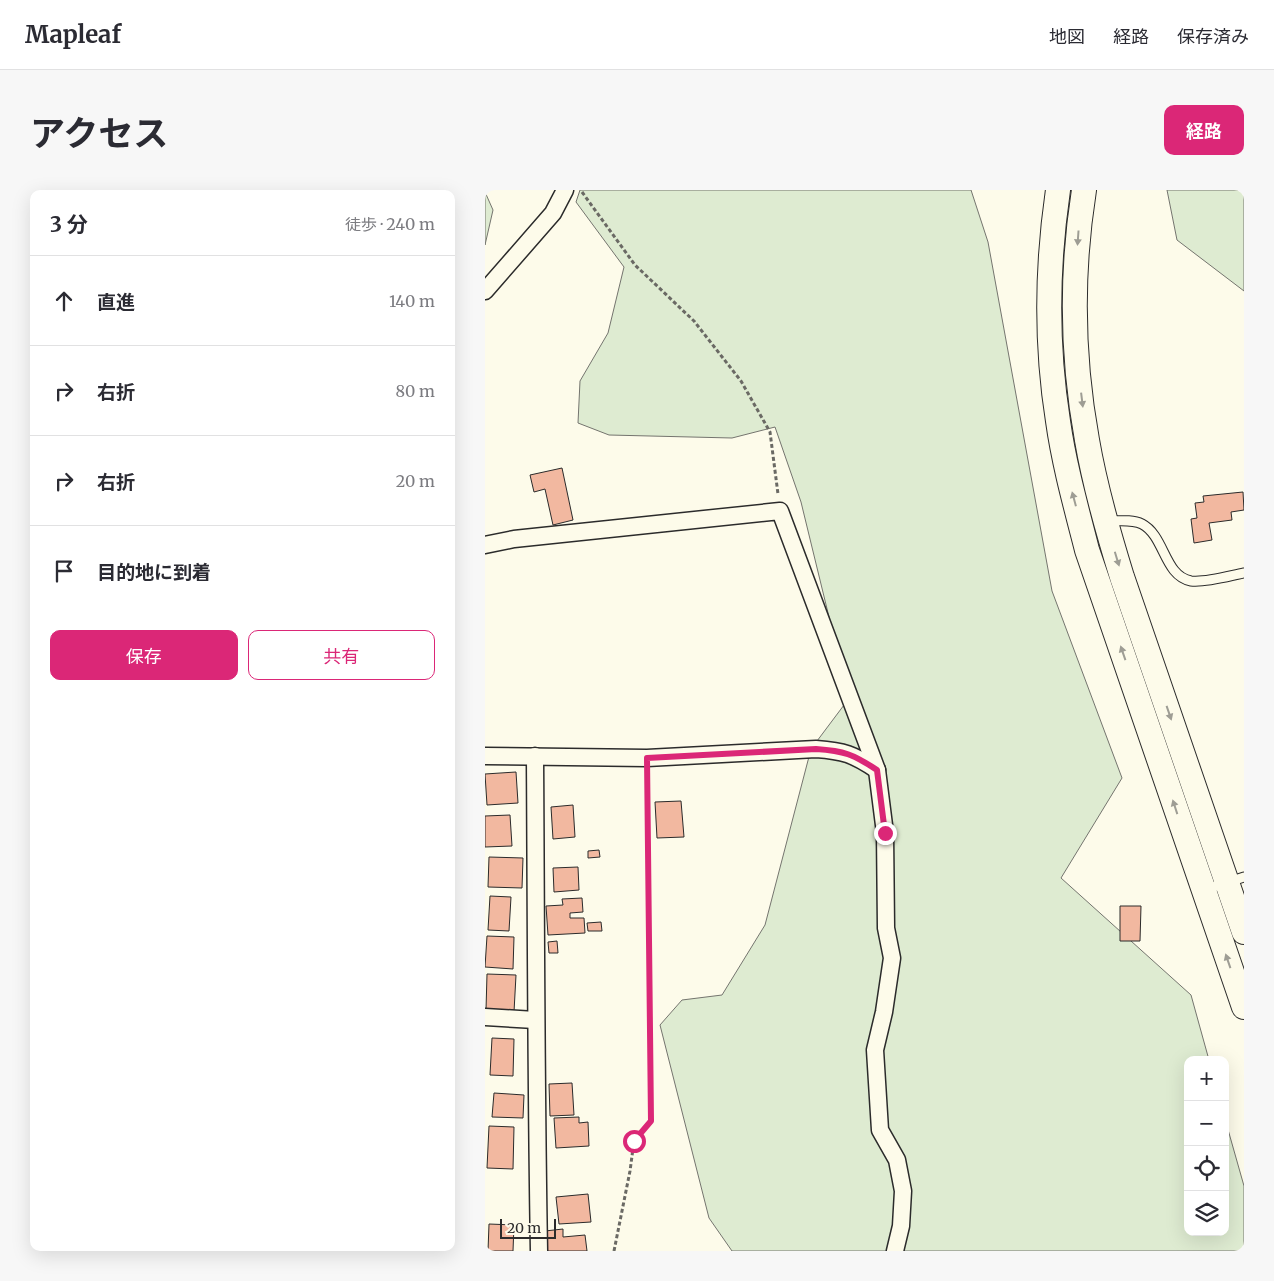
<!DOCTYPE html>
<html lang="ja">
<head>
<meta charset="utf-8">
<style>
  body { margin:0; font-family:Merriweather,"Noto Sans JP",serif; background:#f7f7f7; color:#2b2b33 }
  .controls { position:absolute; right:15px; bottom:15px; display:grid; overflow:hidden; border-radius:10px; box-shadow:0 5px 20px #0002 }
  .controls button { width:45px; height:45px; display:grid; place-items:center; padding:0; border:0; border-bottom:1px solid #e1e1e2; background:#fff; color:#2b2b33; font:25px sans-serif }
  .scale { position:absolute; left:15px; bottom:12px; width:56px; box-sizing:border-box; padding-left:5px; border:2px solid #2b2b2b; border-top:0; font-size:14px; line-height:18px; white-space:nowrap; color:#2b2b2b; -webkit-text-stroke:4px #fdfbea; paint-order:stroke }
  .stop { position:absolute; width:15px; height:15px; margin:-11px; border:4px solid #db2777; border-radius:50%; background:#fff }
  .stop.end { background:#db2777; border-color:#fff; box-shadow:0 1px 5px #0008 }
  .list { margin:0; padding:0; list-style:none }
  h2 { display:flex; justify-content:space-between; align-items:center; height:65px; margin:0; padding:0 20px; font-size:21px }
  h2 small { font-size:16px; font-weight:400; color:#7c7c81 }
  .list li { display:grid; grid-template-columns:32px 1fr auto; gap:15px; align-items:center; box-sizing:border-box; height:90px; padding:0 20px; border-top:1px solid #e1e1e2 }
  .list b { display:block; font-size:19px; white-space:nowrap }
  .list em { font-size:16px; font-style:normal; color:#7c7c81 }
  .actions { display:flex; gap:10px; padding:15px 20px }
  .actions a { flex:1; padding:11px 0; border:1px solid #db2777; border-radius:10px; text-align:center; font-size:18px; color:#db2777 }
  .actions .main { background:#db2777; color:#fff }
  .icon { flex:none; width:28px; height:28px; fill:none; stroke:currentColor; stroke-width:2; stroke-linecap:round; stroke-linejoin:round }
  .map { position:relative; flex:none; width:759px; height:1061px; overflow:hidden; border-radius:10px }
  header { display:flex; align-items:center; gap:30px; box-sizing:border-box; height:70px; padding:0 25px; background:#fff; border-bottom:1px solid #e1e1e2 }
  header strong { font-size:24px }
  nav { display:flex; gap:28px; margin-inline-start:auto; font-size:18px }
  .intro { display:flex; align-items:center; justify-content:space-between; box-sizing:border-box; height:120px; padding:0 30px }
  h1 { margin:0; font-size:35px }
  .button { padding:12px 22px; border-radius:10px; background:#db2777; color:#fff; font-size:18px; font-weight:700 }
  main { display:flex; gap:30px; padding:0 30px }
  aside { flex:1; background:#fff; border-radius:10px; box-shadow:0 5px 20px #0002 }
  .map>svg:first-child { display:block }
</style>
</head>
<body>
<header>
<strong>Mapleaf</strong>
<nav><a>地図</a><a>経路</a><a>保存済み</a></nav>
</header>
<div class="intro"><h1>アクセス</h1><a class="button">経路</a></div>
<main>
<aside>
<h2>3 分<small>徒歩 · 240 m</small></h2>
<ul class="list">
<li><svg class="icon" aria-label="ahead" viewBox="0 0 24 24"><path d="M12 20V5M6 11l6-6 6 6"/></svg><div><b>直進</b></div><em>140 m</em></li>
<li><svg class="icon" aria-label="right" viewBox="0 0 24 24"><path d="M7 20v-9h11M14 6l5 5-5 5"/></svg><div><b>右折</b></div><em>80 m</em></li>
<li><svg class="icon" aria-label="right" viewBox="0 0 24 24"><path d="M7 20v-9h11M14 6l5 5-5 5"/></svg><div><b>右折</b></div><em>20 m</em></li>
<li><svg class="icon" aria-label="arrive" viewBox="0 0 24 24"><path d="M6 21V4h12l-3 4 3 4H6"/></svg><div><b>目的地に到着</b></div></li>
</ul>
<div class="actions"><a class="main">保存</a><a>共有</a></div>
</aside>
<div class="map">
<svg width="759" height="1061" viewBox="0 0 759 1061">
  <rect width="100%" height="100%" fill="#fdfbea"/>
  <g fill="#deebd1" stroke="#74746e">
    <path d="M95,0H486L503,52L567,401L637,588L576,688L706,805L724,870H703V1042H740V929L759,996V1061H247L224,1028L175,835L197,810L237,805L280,735L326,559L359,515L344,427L316,312L290,237L247,248L124,245L93,233L95,191L123,143L139,77L91,12Z"/>
    <path d="M682,0H759V101L692,50Z"/>
    <path d="M0,2L8,20L0,55Z"/>
  </g>
  <g fill="#f2b8a0" stroke="#2b2b2b">
    <path d="M77,278L88,330L68,335L60,299L49,302L45,285Z"/>
    <path d="M758,302L759,320L746,322L747,330L724,333L727,350L709,353L706,329L712,328L710,313L719,312L718,306Z"/>
    <path d="M31,582L33,613L2,615L0,584Z"/>
    <path d="M196,611L199,647L172,648L170,612Z"/>
    <path d="M88,615L90,647L68,649L66,617Z"/>
    <path d="M25,625L27,656L0,657V626Z"/>
    <path d="M114,660L115,667L103,668V661Z"/>
    <path d="M4,667L38,668L37,698L3,697Z"/>
    <path d="M93,677L94,700L69,702L68,678Z"/>
    <path d="M5,706L26,707L24,741L3,740Z"/>
    <path d="M97,708L98,722L85,723V728H99L100,743L63,745L61,716L78,715L77,709Z"/>
    <path d="M635,716H656L655,751H635Z"/>
    <path d="M116,732L117,741H103L102,733Z"/>
    <path d="M2,746L29,747L28,779L0,777Z"/>
    <path d="M72,751L73,763H64L63,752Z"/>
    <path d="M2,784L31,785L29,822L1,820Z"/>
    <path d="M7,848L29,849L28,886L5,885Z"/>
    <path d="M87,893L89,925L65,926L64,894Z"/>
    <path d="M9,903L39,905L38,928L7,927Z"/>
    <path d="M94,927V933L103,932L104,956L71,958L69,928Z"/>
    <path d="M4,936L29,937L28,979L2,978Z"/>
    <path d="M103,1004L106,1032L74,1034L71,1007Z"/>
    <path d="M4,1034L29,1035L28,1061H3Z"/>
    <path d="M78,1039V1047L100,1045L102,1061H62L60,1041Z"/>
  </g>
  <g fill="none" stroke-linecap="round" stroke-linejoin="round">
    <defs>
      <g id="lane">
        <path d="M623,331C633,331 647,329 657,334C680,346 679,386 706,391C720,393 744,386 759,383"/>
        <path d="M719,700L759,687"/>
      </g>
      <g id="street">
        <path d="M0,101L68,23L80,0"/>
        <path d="M0,355L29,349L295,321L392,580L400,643L401,738L407,768L399,822L390,860L395,940L412,970L418,1001L416,1036L410,1061"/>
        <path d="M0,566L162,568L331,559C359,561 368,564 392,580"/>
        <path d="M50,566C51,731 51,896 54,1061"/>
        <path d="M0,827L50,830"/>
      </g>
      <g id="secondary">
        <path d="M573,0C562,75 561,155 573,231C579,274 591,317 602,360L759,817"/>
        <path d="M599,0C586,82 587,168 602,250C610,297 623,342 637,387L759,742"/>
      </g>
    </defs>
    <use href="#lane" stroke="#2b2b2b" stroke-width="11"/>
    <use href="#street" stroke="#2b2b2b" stroke-width="19"/>
    <use href="#secondary" stroke="#2b2b2b" stroke-width="26"/>
    <g stroke="#6a6964" stroke-width="3" stroke-dasharray="4 2.5" stroke-linecap="butt">
      <path d="M97,2L150,75L209,131L256,191L285,242L293,304"/>
      <path d="M129,1061L145,981L149,951L166,931L162,584"/>
    </g>
    <use href="#lane" stroke="#fdfbea" stroke-width="9"/>
    <use href="#street" stroke="#fdfbea" stroke-width="16"/>
    <use href="#secondary" stroke="#fdfbea" stroke-width="24"/>
  </g>
  <defs><path id="oneway-solid" d="M-6-.8H1V-3.2L6.5 0L1 3.2V.8H-6Z" transform="scale(1.25)"/></defs>
  <g fill="#9e9d94">
    <use href="#oneway-solid" transform="translate(593 48) rotate(94)"/>
    <use href="#oneway-solid" transform="translate(597 210) rotate(83)"/>
    <use href="#oneway-solid" transform="translate(589 309) rotate(-105)"/>
    <use href="#oneway-solid" transform="translate(632 369) rotate(73)"/>
    <use href="#oneway-solid" transform="translate(638 463) rotate(-109)"/>
    <use href="#oneway-solid" transform="translate(684 523) rotate(71)"/>
    <use href="#oneway-solid" transform="translate(690 617) rotate(-108)"/>
    <use href="#oneway-solid" transform="translate(743 771) rotate(-109)"/>
  </g>
  <g fill="none" stroke-linecap="round" stroke-linejoin="round">
    <path stroke="#db2777" stroke-width="6" d="M149,951L166,931L162,568L331,559C359,561 368,564 392,580L400,643"/>
  </g>
</svg>
<div class="controls">
<button>+</button>
<button>−</button>
<button><svg class="icon" aria-label="locate" viewBox="0 0 24 24"><circle cx="12" cy="12" r="6"/><path d="M12 2v4M12 18v4M2 12h4M18 12h4"/></svg></button>
<button><svg class="icon" aria-label="layers" viewBox="0 0 24 24"><path d="M12 4l9 5-9 5-9-5zM3 14l9 5 9-5"/></svg></button>
</div>
<div class="scale">20 m</div>
<div class="stop" style="left:149px;top:951px"></div>
<div class="stop end" style="left:400px;top:643px"></div>
</div>
</main>
</body>
</html>
